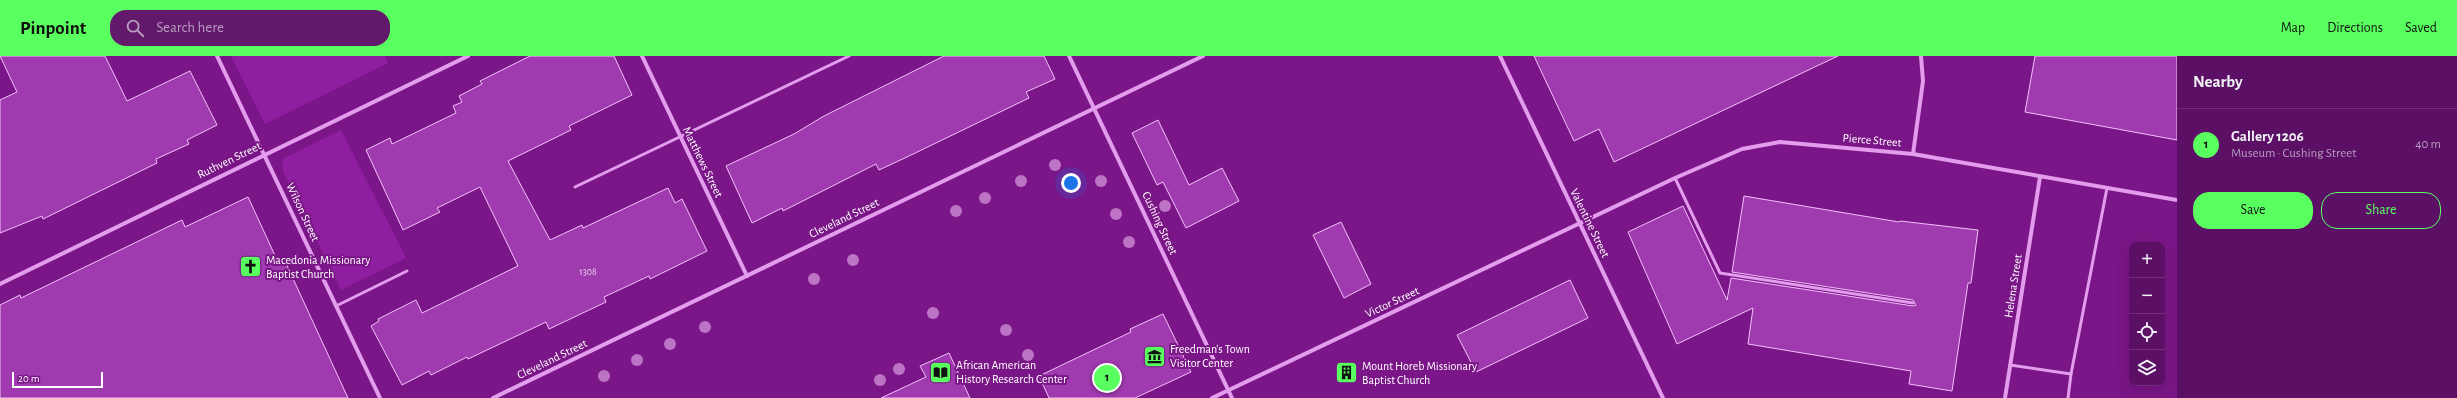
<!DOCTYPE html>
<html lang="en">
<head>
<meta charset="utf-8">
<style>
  body { margin:0; font-family:"Alegreya Sans",sans-serif; background:#62196b; color:#f1f3f6 }
  .controls { position:absolute; right:12px; bottom:12px; display:grid; overflow:hidden; border-radius:8px; box-shadow:0 4px 16px #0002 }
  .controls button { width:36px; height:36px; display:grid; place-items:center; padding:0; border:0; border-bottom:1px solid #713079; background:#5c1065; color:#f1f3f6; font:20px sans-serif }
  .scale { position:absolute; left:12px; bottom:10px; width:91px; box-sizing:border-box; padding-left:4px; border:2px solid #fff; border-top:0; font-size:11px; line-height:14px; white-space:nowrap; color:#fff; -webkit-text-stroke:3px #7a1687; paint-order:stroke }
  .you { position:absolute; left:1071px; top:127px; width:14px; height:14px; margin:-10px; border:3px solid #fff; border-radius:50%; background:#1a73e8; box-shadow:0 0 0 6px #1a73e833 }
  .badge { display:grid; place-items:center; width:26px; height:26px; border-radius:50%; background:#59ff5e; color:#111; font-size:13px; font-weight:700 }
  .pin { position:absolute; translate:-50% -50%; border:2px solid #fff; box-shadow:0 1px 4px #0006 }
  .list { margin:0; padding:0; list-style:none }
  h2 { display:flex; justify-content:space-between; align-items:center; height:52px; margin:0; padding:0 16px; font-size:17px }
  h2 small { font-size:13px; font-weight:400; color:#b89dbf }
  .list li { display:grid; grid-template-columns:26px 1fr auto; gap:12px; align-items:center; box-sizing:border-box; height:72px; padding:0 16px; border-top:1px solid #713079 }
  .list b { display:block; font-size:15px; white-space:nowrap }
  .list p { margin:0; font-size:13px; white-space:nowrap; color:#b89dbf }
  .list em { font-size:13px; font-style:normal; color:#b89dbf }
  .actions { display:flex; gap:8px; padding:12px 16px }
  .actions a { flex:1; padding:9px 0; border:1px solid #59ff5e; border-radius:16px; text-align:center; font-size:14px; color:#59ff5e }
  .actions .main { background:#59ff5e; color:#111 }
  .icon { flex:none; width:22px; height:22px; fill:none; stroke:currentColor; stroke-width:2; stroke-linecap:round; stroke-linejoin:round }
  .map { position:relative; flex:none; width:2177px; height:342px; overflow:hidden }
  header { display:flex; align-items:center; gap:24px; box-sizing:border-box; height:56px; padding:0 20px; background:#59ff5e; color:#111 }
  header strong { font-size:19px }
  nav { display:flex; gap:22px; margin-inline-start:auto; font-size:14px }
  .search { width:280px; height:36px; background:#62196b; display:flex; align-items:center; gap:10px; box-sizing:border-box; padding:0 14px; border-radius:16px; color:#b89dbf; font-size:15px }
  main { display:flex }
  aside { flex:1; background:#5c1065 }
  .map>svg:first-child { display:block }
</style>
</head>
<body>
<header>
<strong>Pinpoint</strong>
<div class="search"><svg class="icon" aria-label="search" viewBox="0 0 24 24"><circle cx="10" cy="10" r="6"/><path d="M15 15l6 6"/></svg>Search here</div>
<nav><a>Map</a><a>Directions</a><a>Saved</a></nav>
</header>
<main>
<div class="map">
<svg width="2177" height="342" viewBox="0 0 2177 342">
  <rect width="100%" height="100%" fill="#7a1687"/>
  <g fill="#901ea1">
    <path d="M231,0H385L388,7L265,68Z"/>
    <path d="M341,74L406,202L341,234L284,118L282,110L284,102Z"/>
  </g>
  <g fill="#a03aaf" stroke="#f3c1fa">
    <path d="M0,0H105L127,45L190,15L217,69L187,84L189,88L156,103L157,107L43,163L42,160L0,177V44L17,36Z"/>
    <path d="M530,0H614L632,39L569,70L571,74L508,105L550,184L582,169L583,172L668,132L675,147L682,143L707,195L650,223L649,220L604,241L606,246L549,273L546,266L468,303L467,301L431,319L429,315L402,329L371,270L379,265L378,263L416,244L422,257L518,210L480,131L437,152L440,156L403,174L366,94L390,82L392,88L456,57L453,50L462,46L459,40L482,28L480,25Z"/>
    <path d="M944,0H1044L1055,23L1026,36L1029,42L909,100L879,114L876,108L783,155L782,152L752,167L726,110L794,78L824,60Z"/>
    <path d="M1534,0H1838L1614,106L1599,73L1574,85Z"/>
    <path d="M2035,0H2177V84L2025,56Z"/>
    <path d="M1158,64L1189,129L1222,112L1239,145L1186,172L1163,126L1157,129L1132,77Z"/>
    <path d="M1744,140L1899,166L1900,165L1978,174L1971,227H1968L1952,335L1909,328L1911,315L1748,288L1753,252L1677,288L1628,176L1683,150L1727,244L1731,222L1913,250L1916,249L1913,244L1732,216Z"/>
    <path d="M248,141L278,206L284,203L348,342H0V249L20,239L21,242L182,164L185,171Z"/>
    <path d="M1341,166L1371,228L1344,242L1313,179Z"/>
    <path d="M1570,224L1588,262L1476,316L1457,279Z"/>
    <path d="M1163,258L1191,316L1135,342H1049L1039,320L1131,276L1130,273Z"/>
    <path d="M949,297L970,342H881L926,321L920,310Z"/>
  </g>
  <g fill="none" stroke-linecap="round" stroke-linejoin="round">
    <g stroke="#e39cee" stroke-width="3">
      <path d="M1675,122L1720,217L1913,247"/>
      <path d="M575,131L849,0"/>
      <path d="M336,250L407,215"/>
      <path d="M2010,309L2071,318L2107,132"/>
      <path d="M2068,342L2071,318"/>
    </g>
    <g stroke="#e39cee" stroke-width="4">
      <path d="M217,0L380,342"/>
      <path d="M642,0L747,220"/>
      <path d="M1069,0L1232,342"/>
      <path d="M1500,0L1663,342"/>
      <path d="M1913,98L1923,25L1921,0"/>
      <path d="M0,228L468,0"/>
      <path d="M493,342L1203,0"/>
      <path d="M1212,342L1675,122L1742,93L1780,86L1913,98L2177,144"/>
      <path d="M2005,342L2040,121"/>
    </g>
  </g>
  <g fill="#bd74c6">
    <circle cx="1055" cy="109" r="6"/>
    <circle cx="1021" cy="125" r="6"/>
    <circle cx="1101" cy="125" r="6"/>
    <circle cx="985" cy="142" r="6"/>
    <circle cx="1165" cy="150" r="6"/>
    <circle cx="956" cy="155" r="6"/>
    <circle cx="1116" cy="158" r="6"/>
    <circle cx="1129" cy="186" r="6"/>
    <circle cx="853" cy="204" r="6"/>
    <circle cx="814" cy="223" r="6"/>
    <circle cx="933" cy="257" r="6"/>
    <circle cx="705" cy="271" r="6"/>
    <circle cx="1006" cy="274" r="6"/>
    <circle cx="670" cy="288" r="6"/>
    <circle cx="1028" cy="299" r="6"/>
    <circle cx="637" cy="304" r="6"/>
    <circle cx="899" cy="313" r="6"/>
    <circle cx="604" cy="320" r="6"/>
    <circle cx="880" cy="324" r="6"/>
  </g>
  <defs>
    <symbol id="church-square" viewBox="-11 -11 22 22"><rect x="-9" y="-9" width="18" height="18" rx="4" fill="#59ff5e" stroke="#7a1687"/><path d="M-1.2-6h2.4v3.5h3.3v2.4h-3.3V6h-2.4V-.1h-3.3v-2.4h3.3Z" fill="#111"/></symbol>
    <symbol id="museum-square" viewBox="-11 -11 22 22"><rect x="-9" y="-9" width="18" height="18" rx="4" fill="#59ff5e" stroke="#7a1687"/><path d="M0-6L6-3V-2H-6V-3ZM-5-1h2V3h-2ZM-1-1h2V3h-2ZM3-1h2V3H3ZM-6 4H6V6H-6Z" fill="#111"/></symbol>
    <symbol id="library-square" viewBox="-11 -11 22 22"><rect x="-9" y="-9" width="18" height="18" rx="4" fill="#59ff5e" stroke="#7a1687"/><path d="M-6-4Q-3-5.5-.7-3.5V5Q-3 3-6 4ZM6-4Q3-5.5 .7-3.5V5Q3 3 6 4Z" fill="#111"/></symbol>
    <symbol id="building-square" viewBox="-11 -11 22 22"><rect x="-9" y="-9" width="18" height="18" rx="4" fill="#59ff5e" stroke="#7a1687"/><path d="M-4-6H4V6H1V3H-1V6H-4ZM-2.5-4.3h1.7v1.8h-1.7ZM.8-4.3h1.7v1.8H.8ZM-2.5-1h1.7V.8h-1.7ZM.8-1h1.7V.8H.8Z" fill="#111"/></symbol>
  </defs>
  <g fill-rule="evenodd">
    <use href="#church-square" x="238" y="198" width="25" height="25"/>
    <use href="#museum-square" x="1142" y="288" width="25" height="25"/>
    <use href="#library-square" x="928" y="304" width="25" height="25"/>
    <use href="#building-square" x="1334" y="304" width="25" height="25"/>
  </g>
  <g text-anchor="middle" stroke-width="4" stroke-linejoin="round" paint-order="stroke">
    <g font-size="10" fill="#e7ceeb">
      <text x="588" y="219">1308</text>
    </g>
    <g font-size="12" fill="#fff" stroke="#7a1687">
      <text transform="translate(1872 84) rotate(5)" y="4">Pierce Street</text>
      <text transform="translate(229 104) rotate(-26)" y="4">Ruthven Street</text>
      <text transform="translate(703 106) rotate(64)" y="4">Matthews Street</text>
      <text transform="translate(303 156) rotate(65)" y="4">Wilson Street</text>
      <text transform="translate(844 162) rotate(-26)" y="4">Cleveland Street</text>
      <text transform="translate(1160 167) rotate(65)" y="4">Cushing Street</text>
      <text transform="translate(1590 167) rotate(64)" y="4">Valentine Street</text>
      <text transform="translate(2013 230) rotate(-81)" y="4">Helena Street</text>
      <text transform="translate(1392 246) rotate(-25)" y="4">Victor Street</text>
      <text transform="translate(552 303) rotate(-26)" y="4">Cleveland Street</text>
    </g>
    <g font-size="12" fill="#fff" stroke="#7a1687" text-anchor="start">
      <text x="266" y="208">Macedonia Missionary<tspan x="266" dy="14">Baptist Church</tspan></text>
      <text x="1170" y="297">Freedman's Town<tspan x="1170" dy="14">Visitor Center</tspan></text>
      <text x="956" y="313">African American<tspan x="956" dy="14">History Research Center</tspan></text>
      <text x="1362" y="314">Mount Horeb Missionary<tspan x="1362" dy="14">Baptist Church</tspan></text>
    </g>
  </g>
</svg>
<div class="controls">
<button>+</button>
<button>−</button>
<button><svg class="icon" aria-label="locate" viewBox="0 0 24 24"><circle cx="12" cy="12" r="6"/><path d="M12 2v4M12 18v4M2 12h4M18 12h4"/></svg></button>
<button><svg class="icon" aria-label="layers" viewBox="0 0 24 24"><path d="M12 4l9 5-9 5-9-5zM3 14l9 5 9-5"/></svg></button>
</div>
<div class="scale">20 m</div>
<div class="you"></div>
<div class="pin badge" style="left:1107px;top:322px">1</div>
</div>
<aside>
<h2>Nearby<small></small></h2>
<ul class="list">
<li><span class="badge">1</span><div><b>Gallery 1206</b><p>Museum · Cushing Street</p></div><em>40 m</em></li>
</ul>
<div class="actions"><a class="main">Save</a><a>Share</a></div>
</aside>
</main>
</body>
</html>
